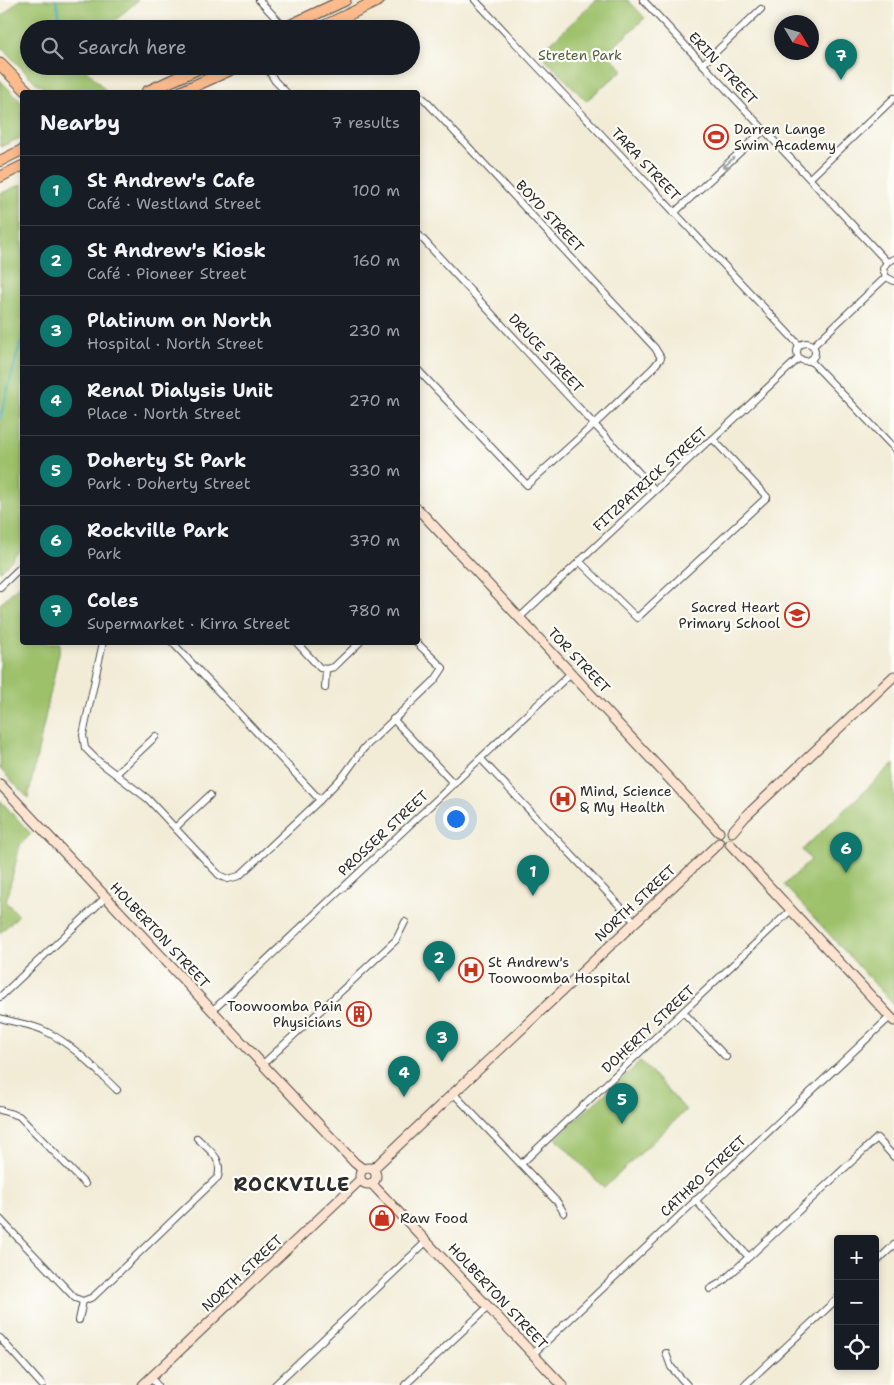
<!DOCTYPE html>
<html lang="en">
<head>
<meta charset="utf-8">
<style>
  body { margin:0; font-family:"Shantell Sans",sans-serif; background:#20242c; color:#f1f3f6 }
  .controls { position:absolute; right:15px; bottom:15px; display:grid; overflow:hidden; border-radius:5px; box-shadow:0 2px 8px #0003 }
  .controls button { width:45px; height:45px; display:grid; place-items:center; padding:0; border:0; border-bottom:1px solid #363941; background:#171b24; color:#f1f3f6; font:25px sans-serif }
  .compass { position:absolute; left:774px; top:15px; width:45px; height:45px; border-radius:50%; background:#171b24; box-shadow:0 2px 8px #0003; rotate:128deg }
  .you { position:absolute; left:455px; top:818px; width:18px; height:18px; margin:-12px; border:4px solid #fff; border-radius:50%; background:#1a73e8; box-shadow:0 0 0 8px #1a73e833 }
  .badge { display:grid; place-items:center; width:32px; height:32px; border-radius:50%; background:#0f766e; color:#fff; font-size:16px; font-weight:700 }
  .pin { position:absolute; translate:-50% -41px; filter:drop-shadow(0 1px 2px #0008) }
  .pin::after { content:''; position:absolute; top:26px; width:18px; height:15px; background:inherit; clip-path:polygon(0 0,100% 0,50% 100%) }
  .list { margin:0; padding:0; list-style:none }
  h2 { display:flex; justify-content:space-between; align-items:center; height:65px; margin:0; padding:0 20px; font-size:21px }
  h2 small { font-size:16px; font-weight:400; color:#9ea1a6 }
  .list li { display:grid; grid-template-columns:32px 1fr auto; gap:15px; align-items:center; box-sizing:border-box; height:70px; padding:0 20px; border-top:1px solid #363941 }
  .list b { display:block; font-size:19px; white-space:nowrap }
  .list p { margin:0; font-size:16px; white-space:nowrap; color:#9ea1a6 }
  .list em { font-size:16px; font-style:normal; color:#9ea1a6 }
  .icon { flex:none; width:28px; height:28px; fill:none; stroke:currentColor; stroke-width:2; stroke-linecap:round; stroke-linejoin:round }
  .map { position:relative; flex:none; width:894px; height:1385px; overflow:hidden }
  .search { position:absolute; background:#171b24; box-shadow:0 2px 8px #0003; left:20px; top:20px; width:400px; height:55px; display:flex; align-items:center; gap:12px; box-sizing:border-box; padding:0 18px; border-radius:28px; color:#9ea1a6; font-size:19px }
  .panel { position:absolute; background:#171b24; box-shadow:0 2px 8px #0003; left:20px; top:90px; width:400px; height:555px; border-radius:5px }
  .map>svg:first-child { display:block }
</style>
</head>
<body>
<div class="map">
<svg width="894" height="1385" viewBox="0 0 894 1385">
  <rect width="100%" height="100%" fill="#fdfcf7"/>
  <filter id="ink" filterUnits="userSpaceOnUse"><feTurbulence type="fractalNoise" baseFrequency=".02" numOctaves="2"/><feDisplacementMap in="SourceGraphic" scale="10" xChannelSelector="R" yChannelSelector="G"/><feConvolveMatrix kernelMatrix="1 2 1 2 8 2 1 2 1" color-interpolation-filters="sRGB"/></filter>
  <filter id="wash" filterUnits="userSpaceOnUse"><feTurbulence type="fractalNoise" baseFrequency=".0096" numOctaves="4" result="noise"/><feDisplacementMap in="SourceGraphic" scale="20" xChannelSelector="R" yChannelSelector="G"/><feGaussianBlur stdDeviation="1.12" result="paint"/><feColorMatrix in="noise" values="0 0 0 0 0 0 0 0 0 0 0 0 0 0 0 0 0 1.4 0 .05"/><feComposite in="paint" operator="in"/></filter>
  <g filter="url(#wash)">
    <rect width="100%" height="100%" fill="#f2ecd7"/>
    <g fill="#9dc16b" stroke="#64764b">
      <path d="M19,0H138L106,29H29V66H83L107,92H50L36,83L0,46V18Z"/>
      <path d="M596,0H628L645,18L607,53L623,70L586,101L540,53Z"/>
      <path d="M0,80L22,103V137L0,147Z"/>
      <path d="M22,184V550L0,572V194Z"/>
      <path d="M22,582V642L61,643L28,798L0,769V604Z"/>
      <path d="M894,763V1005L784,885L811,860L802,850Z"/>
      <path d="M0,800L31,834L20,845L6,902L19,915L0,933Z"/>
      <path d="M641,1061L686,1110L604,1188L556,1138Z"/>
    </g>
    <g fill="none" stroke-linecap="round" stroke-linejoin="round">
      <g stroke="#3bacb6" stroke-width="2">
        <path d="M56,0L62,29"/>
        <path d="M0,419L22,336"/>
      </g>
    </g>
  </g>
  <g filter="url(#ink)">
    <g fill="none" stroke-linecap="round" stroke-linejoin="round">
      <defs>
        <g id="street">
          <path d="M259,0L285,28"/>
          <path d="M475,0L799,345"/>
          <path d="M643,0L887,262"/>
          <path d="M703,64L761,9"/>
          <path d="M266,66L275,81L286,92"/>
          <path d="M418,95L424,99L655,348L661,358L653,368L600,419L527,485L418,370"/>
          <path d="M810,178L894,98"/>
          <path d="M674,213L764,130"/>
          <path d="M418,234L655,490"/>
          <path d="M894,259L887,262L883,269L886,277L894,281"/>
          <circle cx="806" cy="352" r="9"/>
          <path d="M813,346L886,277"/>
          <path d="M810,360L894,448"/>
          <path d="M579,561L637,618L767,497L713,439"/>
          <path d="M0,587L22,566"/>
          <path d="M519,618L705,444L713,439L799,358"/>
          <path d="M103,642L83,735L85,748L97,760L148,799L219,875L228,879L239,876L320,800L344,775L364,748L435,680L443,668L416,642"/>
          <path d="M172,642L320,800"/>
          <path d="M296,642L320,668L326,669"/>
          <path d="M326,669L334,667L360,642"/>
          <path d="M325,688L326,669"/>
          <path d="M393,719L454,784"/>
          <path d="M481,759L635,922"/>
          <path d="M116,774L156,736"/>
          <path d="M176,827L210,795"/>
          <path d="M0,997L106,897"/>
          <path d="M212,1011L571,673"/>
          <path d="M684,1013L726,1057"/>
          <path d="M0,1018C15,1023 31,1024 45,1031C74,1045 94,1068 117,1090"/>
          <path d="M262,1065L396,940L405,922"/>
          <path d="M453,1093L558,1203L564,1213"/>
          <path d="M0,1110L19,1116L85,1184"/>
          <path d="M521,1164L791,910"/>
          <path d="M695,1200L748,1256"/>
          <path d="M0,1219L75,1298L83,1301"/>
          <path d="M875,1263L894,1245"/>
          <path d="M710,1289L722,1282L877,1138L894,1157"/>
          <path d="M83,1301L93,1297L218,1177C223,1158 210,1151 197,1138"/>
          <path d="M79,1320L83,1301"/>
          <path d="M0,1338L42,1385"/>
          <path d="M666,1353L671,1367L687,1385"/>
          <path d="M533,1354L890,1017"/>
          <path d="M151,1378L157,1385"/>
          <path d="M275,1385L427,1241"/>
          <path d="M405,1385L489,1306"/>
          <path d="M745,1385L838,1298"/>
        </g>
        <g id="secondary">
          <path d="M418,509L719,832"/>
          <path d="M0,784L355,1163L363,1169"/>
          <path d="M732,832L745,817L894,676"/>
          <path d="M730,844L894,1021"/>
          <circle cx="368" cy="1176" r="8"/>
          <path d="M373,1169L719,843"/>
          <path d="M372,1184L562,1385"/>
          <path d="M143,1385L360,1180"/>
        </g>
        <g id="primary">
          <path d="M0,161L22,150"/>
          <path d="M0,177L22,166"/>
        </g>
        <g id="highway">
          <path d="M283,29L345,0"/>
          <path d="M318,29L379,0"/>
          <path d="M0,64L28,92"/>
          <path d="M147,92L203,66"/>
          <path d="M181,92L238,66"/>
        </g>
      </defs>
      <use href="#street" stroke="#494845" stroke-width="8"/>
      <use href="#secondary" stroke="#494845" stroke-width="11"/>
      <use href="#primary" stroke="#494845" stroke-width="12"/>
      <use href="#highway" stroke="#494845" stroke-width="13"/>
      <use href="#street" stroke="#fff" stroke-width="6"/>
      <use href="#secondary" stroke="#fde4d1" stroke-width="9"/>
      <use href="#primary" stroke="#fbbb8d" stroke-width="10"/>
      <use href="#highway" stroke="#fbbb8d" stroke-width="11"/>
    </g>
    <defs><path id="oneway-shaft" d="M-6 0H5M1.5-3L5.5 0L1.5 3" fill="none" stroke-width="1.6" stroke-linecap="round" stroke-linejoin="round" transform="scale(1.25)"/></defs>
    <use stroke="#a0a0a0" href="#oneway-shaft" transform="translate(728 163) rotate(137)"/>
  </g>
  <defs>
    <symbol id="stadium-ring" viewBox="-11 -11 22 22"><circle r="9.5" fill="#fdfcf7" stroke="#c8321e" stroke-width="1.5"/><path d="M0-5a6.5 5 0 1 0 0 10a6.5 5 0 1 0 0-10ZM-3.5-1.8h7v3.6h-7Z" fill="#c8321e"/></symbol>
    <symbol id="school-ring" viewBox="-11 -11 22 22"><circle r="9.5" fill="#fdfcf7" stroke="#c8321e" stroke-width="1.5"/><path d="M0-5L7-2L0 1L-7-2ZM-4 1L0 2.5L4 1V4Q0 6-4 4Z" fill="#c8321e"/></symbol>
    <symbol id="hospital-ring" viewBox="-11 -11 22 22"><circle r="9.5" fill="#fdfcf7" stroke="#c8321e" stroke-width="1.5"/><path d="M-5-5h3v3.5h4V-5h3V5h-3V1.5h-4V5h-3Z" fill="#c8321e"/></symbol>
    <symbol id="building-ring" viewBox="-11 -11 22 22"><circle r="9.5" fill="#fdfcf7" stroke="#c8321e" stroke-width="1.5"/><path d="M-4-6H4V6H1V3H-1V6H-4ZM-2.5-4.3h1.7v1.8h-1.7ZM.8-4.3h1.7v1.8H.8ZM-2.5-1h1.7V.8h-1.7ZM.8-1h1.7V.8H.8Z" fill="#c8321e"/></symbol>
    <symbol id="shop-ring" viewBox="-11 -11 22 22"><circle r="9.5" fill="#fdfcf7" stroke="#c8321e" stroke-width="1.5"/><path d="M-5-2.5h2.3a2.7 3.5 0 0 1 5.4 0H5L5.5 6h-11ZM-1.5-2.5h3a1.5 2.3 0 0 0-3 0Z" fill="#c8321e"/></symbol>
  </defs>
  <g fill-rule="evenodd">
    <use href="#stadium-ring" x="702" y="123" width="28" height="28"/>
    <use href="#school-ring" x="783" y="601" width="28" height="28"/>
    <use href="#hospital-ring" x="549" y="785" width="28" height="28"/>
    <use href="#hospital-ring" x="457" y="956" width="28" height="28"/>
    <use href="#building-ring" x="345" y="1000" width="28" height="28"/>
    <use href="#shop-ring" x="368" y="1204" width="28" height="28"/>
  </g>
  <g text-anchor="middle" stroke-width="4.5" stroke-linejoin="round" paint-order="stroke">
    <g font-size="14" fill="#536041" stroke="#fdfcf7">
      <text x="580" y="60">Streten Park</text>
    </g>
    <g font-size="14" fill="#2b2b2b" stroke="#fdfcf7">
      <text transform="translate(723 68) rotate(47)" y="5">ERIN STREET</text>
      <text transform="translate(646 164) rotate(47)" y="5">TARA STREET</text>
      <text transform="translate(550 216) rotate(47)" y="5">BOYD STREET</text>
      <text transform="translate(546 353) rotate(47)" y="5">DRUCE STREET</text>
      <text transform="translate(650 479) rotate(-42)" y="5">FITZPATRICK STREET</text>
      <text transform="translate(579 660) rotate(47)" y="5">TOR STREET</text>
      <text transform="translate(383 833) rotate(-43)" y="5">PROSSER STREET</text>
      <text transform="translate(635 903) rotate(-43)" y="5">NORTH STREET</text>
      <text transform="translate(160 935) rotate(47)" y="5">HOLBERTON STREET</text>
      <text transform="translate(648 1029) rotate(-43)" y="5">DOHERTY STREET</text>
      <text transform="translate(703 1176) rotate(-43)" y="5">CATHRO STREET</text>
      <text transform="translate(242 1273) rotate(-43)" y="5">NORTH STREET</text>
      <text transform="translate(498 1296) rotate(47)" y="5">HOLBERTON STREET</text>
    </g>
    <g font-size="14" fill="#2b2b2b" stroke="#fdfcf7" text-anchor="start">
      <text x="734" y="134">Darren Lange<tspan x="734" dy="16">Swim Academy</tspan></text>
      <text x="780" y="612" text-anchor="end">Sacred Heart<tspan x="780" dy="16">Primary School</tspan></text>
      <text x="580" y="796">Mind, Science<tspan x="580" dy="16">&amp; My Health</tspan></text>
      <text x="488" y="967">St Andrew's<tspan x="488" dy="16">Toowoomba Hospital</tspan></text>
      <text x="342" y="1011" text-anchor="end">Toowoomba Pain<tspan x="342" dy="16">Physicians</tspan></text>
      <text x="400" y="1223">Raw Food</text>
    </g>
    <g font-size="19" font-weight="bold" letter-spacing="1" fill="#2b2b2b" stroke="#fdfcf7">
      <text x="292" y="1191">ROCKVILLE</text>
    </g>
  </g>
</svg>
<div class="controls">
<button>+</button>
<button>−</button>
<button><svg class="icon" aria-label="locate" viewBox="0 0 24 24"><circle cx="12" cy="12" r="6"/><path d="M12 2v4M12 18v4M2 12h4M18 12h4"/></svg></button>
</div>
<svg class="compass" viewBox="-18 -18 36 36"><path d="M0-13l5 13h-10z" fill="#e53935"/><path d="M0 13l5-13h-10z" fill="#9ea1a6"/></svg>
<div class="you"></div>
<div class="pin badge" style="left:533px;top:896px">1</div>
<div class="pin badge" style="left:439px;top:982px">2</div>
<div class="pin badge" style="left:442px;top:1062px">3</div>
<div class="pin badge" style="left:404px;top:1097px">4</div>
<div class="pin badge" style="left:622px;top:1124px">5</div>
<div class="pin badge" style="left:846px;top:873px">6</div>
<div class="pin badge" style="left:841px;top:80px">7</div>
<div class="search"><svg class="icon" aria-label="search" viewBox="0 0 24 24"><circle cx="10" cy="10" r="6"/><path d="M15 15l6 6"/></svg>Search here</div>
<section class="panel">
<h2>Nearby<small>7 results</small></h2>
<ul class="list">
<li><span class="badge">1</span><div><b>St Andrew's Cafe</b><p>Café · Westland Street</p></div><em>100 m</em></li>
<li><span class="badge">2</span><div><b>St Andrew's Kiosk</b><p>Café · Pioneer Street</p></div><em>160 m</em></li>
<li><span class="badge">3</span><div><b>Platinum on North</b><p>Hospital · North Street</p></div><em>230 m</em></li>
<li><span class="badge">4</span><div><b>Renal Dialysis Unit</b><p>Place · North Street</p></div><em>270 m</em></li>
<li><span class="badge">5</span><div><b>Doherty St Park</b><p>Park · Doherty Street</p></div><em>330 m</em></li>
<li><span class="badge">6</span><div><b>Rockville Park</b><p>Park</p></div><em>370 m</em></li>
<li><span class="badge">7</span><div><b>Coles</b><p>Supermarket · Kirra Street</p></div><em>780 m</em></li>
</ul>
</section>
</div>
</body>
</html>
